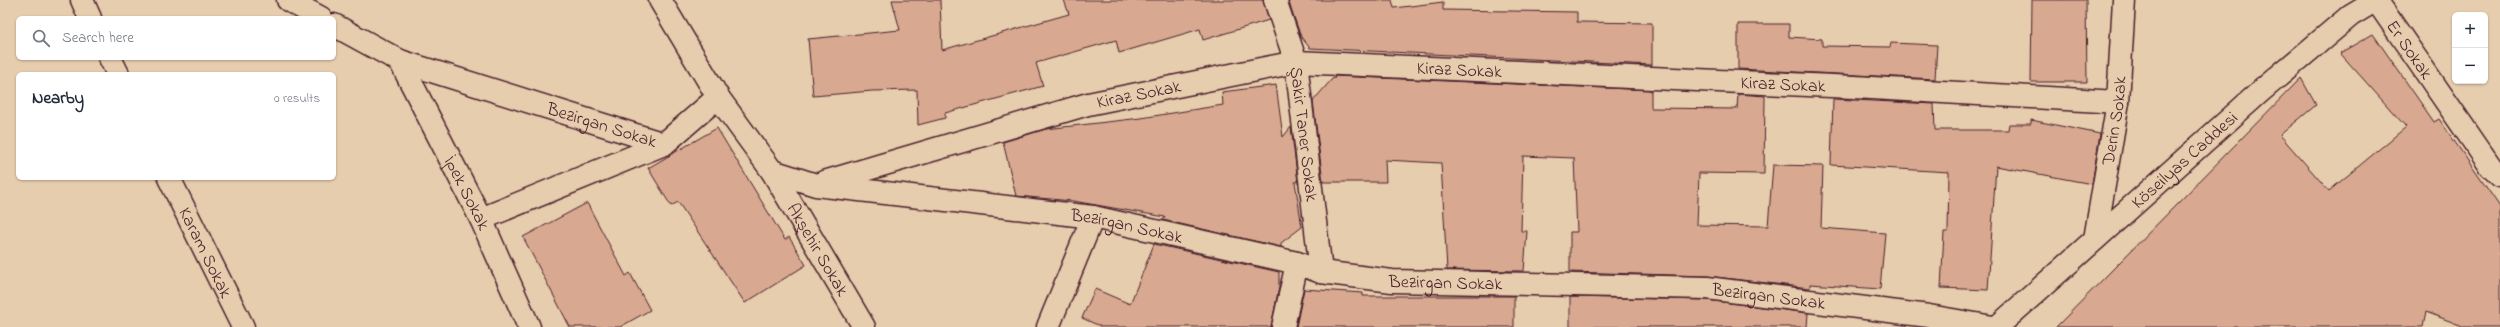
<!DOCTYPE html>
<html lang="en">
<head>
<meta charset="utf-8">
<style>
  body { margin:0; font-family:"Indie Flower",sans-serif; background:#f6f6f7; color:#1f2937 }
  .controls { position:absolute; right:12px; top:12px; display:grid; overflow:hidden; border-radius:6px; box-shadow:0 1px 3px #0004 }
  .controls button { width:36px; height:36px; display:grid; place-items:center; padding:0; border:0; border-bottom:1px solid #e0e1e3; background:#fff; color:#1f2937; font:20px sans-serif }
  .list { margin:0; padding:0; list-style:none }
  h2 { display:flex; justify-content:space-between; align-items:center; height:52px; margin:0; padding:0 16px; font-size:17px }
  h2 small { font-size:13px; font-weight:400; color:#747a83 }
  .icon { flex:none; width:22px; height:22px; fill:none; stroke:currentColor; stroke-width:2; stroke-linecap:round; stroke-linejoin:round }
  .map { position:relative; flex:none; width:2500px; height:327px; overflow:hidden }
  .search { position:absolute; background:#fff; box-shadow:0 1px 3px #0004; left:16px; top:16px; width:320px; height:44px; display:flex; align-items:center; gap:10px; box-sizing:border-box; padding:0 14px; border-radius:6px; color:#747a83; font-size:15px }
  .panel { position:absolute; background:#fff; box-shadow:0 1px 3px #0004; left:16px; top:72px; width:320px; height:108px; border-radius:6px }
  .map>svg:first-child { display:block }
</style>
</head>
<body>
<div class="map">
<svg width="2500" height="327" viewBox="0 0 2500 327">
  <rect width="100%" height="100%" fill="#e6cdae"/>
  <filter id="ink" filterUnits="userSpaceOnUse"><feTurbulence type="fractalNoise" baseFrequency=".025" numOctaves="2"/><feDisplacementMap in="SourceGraphic" scale="8" xChannelSelector="R" yChannelSelector="G"/><feConvolveMatrix kernelMatrix="1 2 1 2 8 2 1 2 1" color-interpolation-filters="sRGB"/></filter>
  <g filter="url(#ink)">
    <g fill="#d8a990" stroke="#4a1f2b">
      <path d="M892,0H940L942,50L1069,14L1064,0H1263L1269,20L1203,40L1200,29L1119,53L1116,40L1036,63L1043,86L945,113V118L918,125L917,90L872,91L813,96L808,39L900,30Z"/>
      <path d="M1288,0H1392L1394,8L1443,2V10L1577,12V22L1652,23V65L1310,48L1301,37Z"/>
      <path d="M2032,0H2086L2087,82H2031Z"/>
      <path d="M1738,24H1789V37L1822,39V46L1890,47L1891,43L1937,45L1935,79L1738,69Z"/>
      <path d="M2373,34L2434,122L2439,119L2500,207V327H2465L2426,312L2423,327H2056L2301,78L2316,105L2280,135L2329,191L2406,127L2340,53Z"/>
      <path d="M1334,76L1651,90V108L1737,109L1738,94L1765,96L1764,174L1699,173L1697,225L1768,226L1773,165L1823,166L1821,228L1885,233L1880,289L1810,284V288L1707,276L1570,272V232H1577L1574,158L1523,156L1521,231H1527L1524,271L1447,270L1441,163L1385,160L1386,182H1323L1313,101L1332,79L1335,78Z"/>
      <path d="M1276,85L1283,137L1291,127L1298,182H1295L1302,227L1281,243V247L1163,220L1165,217L1073,201L1016,196L1003,142L1046,129L1141,118L1223,105L1222,92Z"/>
      <path d="M1833,99L1934,104L1935,130H2008L2009,124H2031V120L2100,134L2092,184L1996,166L1988,290L1941,288L1944,232H1948L1949,172L1831,165Z"/>
      <path d="M717,128L785,240L789,237L806,265L745,303L678,202L671,206L648,168Z"/>
      <path d="M587,203L626,276L630,273L650,310L620,327H570L523,237Z"/>
      <path d="M1154,244L1279,272V287L1271,327H1102L1082,318L1095,289L1130,304Z"/>
      <path d="M1304,289L1363,293V296H1514V327H1296Z"/>
      <path d="M1570,297L1706,300L1808,313L1807,327H1570Z"/>
    </g>
    <g fill="none" stroke-linecap="round" stroke-linejoin="round">
      <defs>
        <g id="minor">
          <path d="M82,0L90,18"/>
          <path d="M288,0L321,18"/>
          <path d="M660,0L718,97"/>
          <path id="s1" d="M1275,0L1296,62L1321,272"/>
          <path id="s2" d="M2376,0L2491,167L2500,176"/>
          <path id="s3" d="M334,25L400,61L664,144L718,97L772,171L816,185L1093,217L1297,263L1321,272L1392,281L1707,288L1929,316L1993,327"/>
          <path d="M110,58L118,74"/>
          <path id="s4" d="M400,61L481,219L529,327"/>
          <path id="s5" d="M772,171L864,327"/>
          <path id="s6" d="M169,178L243,327"/>
          <path id="s7" d="M824,182L1088,104L1296,62L1854,87L2118,102"/>
          <path d="M481,219L664,144"/>
          <path id="s8" d="M2095,239L2118,102L2124,0"/>
          <path d="M1048,327L1093,217"/>
          <path d="M1283,327L1297,263"/>
          <path id="s9" d="M1997,327L2261,91L2351,15L2376,0"/>
        </g>
      </defs>
      <use href="#minor" stroke="#4a1f2b" stroke-width="25"/>
      <use href="#minor" stroke="#e6cdae" stroke-width="22"/>
    </g>
  </g>
  <g text-anchor="middle" stroke-width="3" stroke-linejoin="round" paint-order="stroke">
    <g font-size="18" fill="#4a1f2b" stroke="#e6cdae">
      <text dy="6" stroke="none"><textPath href="#s2" startOffset="60">Er Sokak</textPath></text>
      <text dy="6" stroke="none"><textPath href="#s7" startOffset="651">Kiraz Sokak</textPath></text>
      <text dy="6" stroke="none"><textPath href="#s7" startOffset="975">Kiraz Sokak</textPath></text>
      <text dy="6" stroke="none"><textPath href="#s7" startOffset="327">Kiraz Sokak</textPath></text>
      <text dy="6" stroke="none"><textPath href="#s8" startOffset="120">Derin Sokak</textPath></text>
      <text dy="6" stroke="none"><textPath href="#s3" startOffset="287">Bezirgan Sokak</textPath></text>
      <text dy="6" stroke="none"><textPath href="#s1" startOffset="138">Şakir Taner Sokak</textPath></text>
      <text dy="6" stroke="none"><textPath href="#s9" startOffset="251">Köseilyas Caddesi</textPath></text>
      <text dy="6" stroke="none"><textPath href="#s4" startOffset="148">İpek Sokak</textPath></text>
      <text dy="6" stroke="none"><textPath href="#s3" startOffset="875">Bezirgan Sokak</textPath></text>
      <text dy="6" stroke="none"><textPath href="#s5" startOffset="91">Akşehir Sokak</textPath></text>
      <text dy="6" stroke="none"><textPath href="#s6" startOffset="83">Karam Sokak</textPath></text>
      <text dy="6" stroke="none"><textPath href="#s3" startOffset="1200">Bezirgan Sokak</textPath></text>
      <text dy="6" stroke="none"><textPath href="#s3" startOffset="1524">Bezirgan Sokak</textPath></text>
    </g>
  </g>
</svg>
<div class="controls">
<button>+</button>
<button>−</button>
</div>
<div class="search"><svg class="icon" aria-label="search" viewBox="0 0 24 24"><circle cx="10" cy="10" r="6"/><path d="M15 15l6 6"/></svg>Search here</div>
<section class="panel">
<h2>Nearby<small>0 results</small></h2>
<ul class="list">
</ul>
</section>
</div>
</body>
</html>
